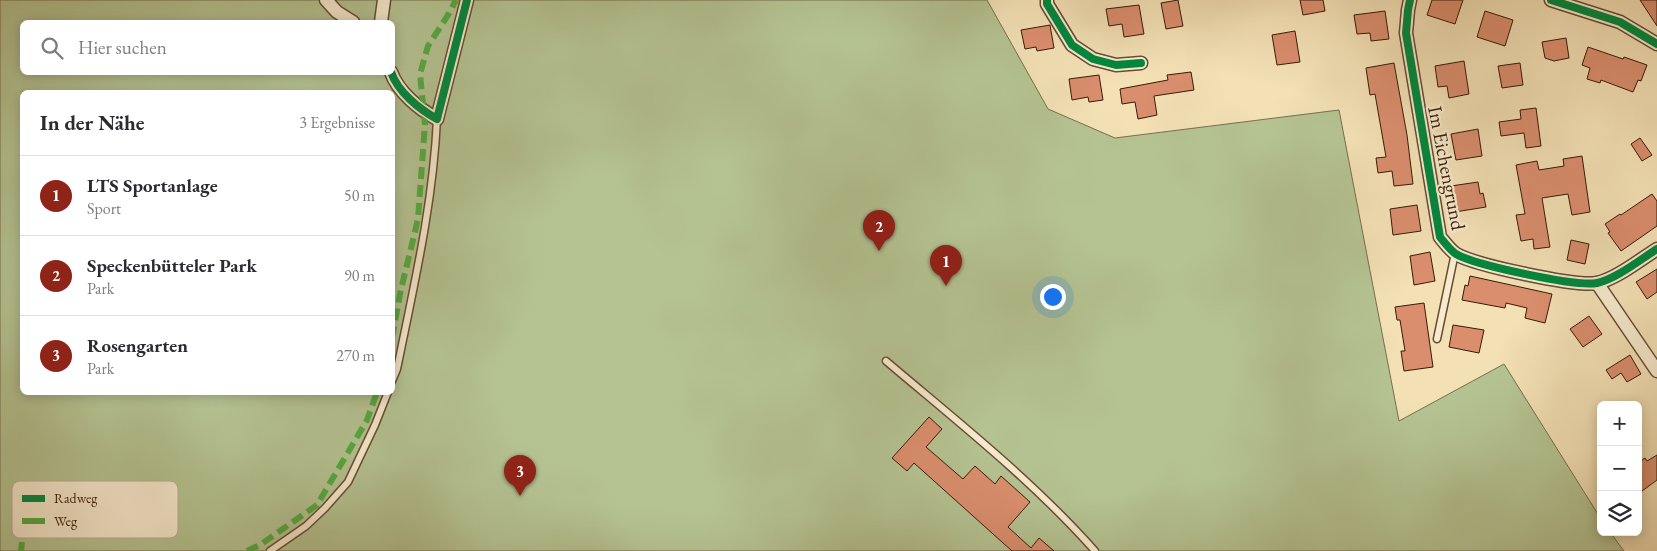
<!DOCTYPE html>
<html lang="de">
<head>
<meta charset="utf-8">
<style>
  body { margin:0; font-family:"EB Garamond",serif; background:#f2f2f3; color:#2b2b33 }
  .controls { position:absolute; right:15px; bottom:15px; display:grid; overflow:hidden; border-radius:8px; box-shadow:0 2px 12px #0003 }
  .controls button { width:45px; height:45px; display:grid; place-items:center; padding:0; border:0; border-bottom:1px solid #e1e1e2; background:#fff; color:#2b2b33; font:25px sans-serif }
  .you { position:absolute; left:1052px; top:296px; width:18px; height:18px; margin:-12px; border:4px solid #fff; border-radius:50%; background:#1a73e8; box-shadow:0 0 0 8px #1a73e833 }
  .badge { display:grid; place-items:center; width:32px; height:32px; border-radius:50%; background:#8f2418; color:#fff; font-size:16px; font-weight:700 }
  .pin { position:absolute; translate:-50% -41px; filter:drop-shadow(0 1px 2px #0008) }
  .pin::after { content:''; position:absolute; top:26px; width:18px; height:15px; background:inherit; clip-path:polygon(0 0,100% 0,50% 100%) }
  .list { margin:0; padding:0; list-style:none }
  h2 { display:flex; justify-content:space-between; align-items:center; height:65px; margin:0; padding:0 20px; font-size:21px }
  h2 small { font-size:16px; font-weight:400; color:#7c7c81 }
  .list li { display:grid; grid-template-columns:32px 1fr auto; gap:15px; align-items:center; box-sizing:border-box; height:80px; padding:0 20px; border-top:1px solid #e1e1e2 }
  .list b { display:block; font-size:19px; white-space:nowrap }
  .list p { margin:0; font-size:16px; white-space:nowrap; color:#7c7c81 }
  .list em { font-size:16px; font-style:normal; color:#7c7c81 }
  .icon { flex:none; width:28px; height:28px; fill:none; stroke:currentColor; stroke-width:2; stroke-linecap:round; stroke-linejoin:round }
  .map { position:relative; flex:none; width:1657px; height:551px; overflow:hidden }
  .search { position:absolute; background:#fff; box-shadow:0 2px 12px #0003; left:20px; top:20px; width:375px; height:55px; display:flex; align-items:center; gap:12px; box-sizing:border-box; padding:0 18px; border-radius:8px; color:#7c7c81; font-size:19px }
  .panel { position:absolute; background:#fff; box-shadow:0 2px 12px #0003; left:20px; top:90px; width:375px; height:305px; border-radius:8px }
  .map>svg:first-child { display:block }
</style>
</head>
<body>
<div class="map">
<svg width="1657" height="551" viewBox="0 0 1657 551">
  <rect width="100%" height="100%" fill="#f3e0b5"/>
  <filter id="stains"><feTurbulence type="fractalNoise" baseFrequency=".004" numOctaves="4"/><feColorMatrix values="0 0 0 0 .2 0 0 0 0 .09 0 0 0 0 .02 0 0 0 .5 -.17"/></filter>
  <radialGradient id="worn" r=".72"><stop offset=".6" stop-color="#630" stop-opacity="0"/><stop offset="1" stop-color="#630" stop-opacity=".3"/></radialGradient>
  <path fill="#b5c392" stroke="#776e4c" fill-rule="evenodd" d="M0,0H987L1048,109L1115,138L1339,110L1399,421L1504,364L1601,519V532H1610L1624,551H0ZM22,22H392V72H22ZM22,92H392V392H22Z"/>
  <g fill="#da8e6e" stroke="#391a05">
    <path d="M1178,0L1183,26L1166,29L1161,3Z"/>
    <path d="M1300,0H1323L1325,11L1303,15Z"/>
    <path d="M1432,0H1463L1455,24L1427,15Z"/>
    <path d="M1640,0H1657V26Z"/>
    <path d="M1139,5L1144,34L1124,37L1122,24L1109,26L1106,9Z"/>
    <path d="M1385,11L1389,39L1371,41L1370,33L1357,34L1354,15Z"/>
    <path d="M1485,11L1513,20L1505,46L1477,37Z"/>
    <path d="M1050,25L1054,48L1037,51L1036,47L1025,49L1021,30Z"/>
    <path d="M1295,31L1300,62L1277,65L1272,35Z"/>
    <path d="M1566,38L1569,58L1554,61L1545,58L1542,42Z"/>
    <path d="M1588,47L1623,59L1624,57L1647,65L1641,81L1638,80L1633,92L1601,80L1600,83L1587,79L1590,68L1582,65Z"/>
    <path d="M1464,61L1469,94L1449,98L1447,86L1438,87L1435,66Z"/>
    <path d="M1394,63L1407,135L1413,184L1394,186L1392,171L1378,173L1376,158L1386,157L1375,94L1370,95L1366,68Z"/>
    <path d="M1520,63L1523,85L1502,88L1498,66Z"/>
    <path d="M1191,72L1194,90L1154,96L1157,115L1138,119L1135,102L1122,104L1120,89L1168,80L1167,75Z"/>
    <path d="M1099,75L1103,100L1089,102L1088,97L1072,100L1069,79Z"/>
    <path d="M1536,108L1541,146L1526,148L1524,133L1501,136L1499,122L1521,119L1520,110Z"/>
    <path d="M1478,129L1482,156L1456,160L1451,134Z"/>
    <path d="M1640,138L1652,155L1642,161L1631,144Z"/>
    <path d="M1582,156L1590,212L1572,215L1568,194L1542,198L1550,247L1534,249L1533,239L1521,241L1516,215L1525,214L1516,165L1537,161L1539,170L1564,166L1563,159Z"/>
    <path d="M1478,182L1480,194L1483,193L1486,207L1455,212L1451,186Z"/>
    <path d="M1652,194L1657,201V226L1621,251L1608,233L1610,232L1605,224L1620,214L1621,215Z"/>
    <path d="M1417,205L1421,231L1393,235L1390,209Z"/>
    <path d="M1571,240L1589,244L1585,264L1567,260Z"/>
    <path d="M1430,252L1435,281L1414,285L1410,256Z"/>
    <path d="M1657,269V292L1647,299L1636,282Z"/>
    <path d="M1470,276L1552,294L1545,323L1525,318L1527,308L1506,303L1505,308L1462,300L1465,285L1468,286Z"/>
    <path d="M1424,303L1433,367L1404,371L1401,351H1405L1400,320H1397L1395,307Z"/>
    <path d="M1589,316L1602,334L1583,347L1570,329Z"/>
    <path d="M1453,325L1484,330L1479,353L1449,347Z"/>
    <path d="M1630,355L1641,374L1627,382L1621,373L1612,379L1606,370Z"/>
    <path d="M929,417L942,429L926,447L963,479L975,466L995,484L1001,476L1030,502L1008,527L1031,548L1039,538L1054,551H1012L914,463L907,471L892,458Z"/>
    <path d="M1657,455V480L1638,494V463L1645,458L1647,461Z"/>
  </g>
  <g fill="none" stroke-linecap="round" stroke-linejoin="round">
    <defs>
      <g id="lane">
        <path d="M1437,339L1455,253"/>
        <path d="M886,361C958,422 1032,480 1095,551"/>
        <path d="M392,381L397,369C414,285 433,205 437,119"/>
        <path d="M270,551L306,526L325,508L348,482L375,425L388,392"/>
      </g>
      <g id="street">
        <path d="M326,0L337,12L353,22"/>
        <path d="M1047,0V4L1072,45L1093,59L1116,65L1141,63"/>
        <path d="M1410,0L1408,10L1406,33L1440,237C1445,243 1450,250 1456,254C1475,265 1576,287 1597,283C1616,279 1641,259 1657,249"/>
        <path d="M1551,0L1620,22L1657,44"/>
        <path d="M381,22L384,0"/>
        <path d="M391,72C398,92 419,109 437,119L467,0"/>
        <path d="M1597,283L1657,371"/>
      </g>
    </defs>
    <use href="#lane" stroke="#684c31" stroke-width="9"/>
    <use href="#street" stroke="#684c31" stroke-width="15"/>
    <use href="#lane" stroke="#f7ebcf" stroke-width="6"/>
    <use href="#street" stroke="#f7ebcf" stroke-width="12"/>
    <g stroke="#55a940" stroke-width="6" stroke-dasharray="12 6" stroke-linecap="butt">
      <path d="M392,338L400,294L418,219L425,124L420,74L428,46L448,15L456,0"/>
      <path d="M21,551L22,542"/>
      <path d="M247,551L260,545L317,505L367,420L377,392"/>
    </g>
    <defs>
      <g id="cycleway">
        <path d="M1047,0V4L1072,45L1093,59L1116,65L1141,63"/>
        <path d="M1410,0L1408,10L1406,33L1440,237C1445,243 1450,250 1456,254C1475,265 1576,287 1597,283C1616,279 1641,259 1657,249"/>
        <path d="M1551,0L1620,22L1657,44"/>
        <path d="M391,72C398,92 419,109 437,119L467,0"/>
      </g>
    </defs>
    <use href="#cycleway" stroke="#f7ebcf" stroke-width="11"/>
    <use href="#cycleway" stroke="#00873e" stroke-width="8"/>
  </g>
  <g text-anchor="middle" stroke-width="4.5" stroke-linejoin="round" paint-order="stroke">
    <g font-size="20" fill="#391a05" stroke="#f7ebcf">
      <text transform="translate(1447 168) rotate(79)" y="7">Im Eichengrund</text>
    </g>
  </g>
  <rect x="12" y="481" width="166" height="57" rx="8" fill="#f7ebcf" stroke="#beac92" stroke-width="1"/>
  <rect x="22" y="495" width="23" height="7" fill="#00873e"/>
  <rect x="22" y="518" width="23" height="6" fill="#55a940"/>
  <g font-size="14" fill="#391a05">
    <text x="54" y="503">Radweg</text>
    <text x="54" y="526">Weg</text>
  </g>
  <rect width="100%" height="100%" filter="url(#stains)"/>
  <rect width="100%" height="100%" fill="url(#worn)"/>
</svg>
<div class="controls">
<button>+</button>
<button>−</button>
<button><svg class="icon" aria-label="layers" viewBox="0 0 24 24"><path d="M12 4l9 5-9 5-9-5zM3 14l9 5 9-5"/></svg></button>
</div>
<div class="you"></div>
<div class="pin badge" style="left:946px;top:286px">1</div>
<div class="pin badge" style="left:879px;top:251px">2</div>
<div class="pin badge" style="left:520px;top:496px">3</div>
<div class="search"><svg class="icon" aria-label="search" viewBox="0 0 24 24"><circle cx="10" cy="10" r="6"/><path d="M15 15l6 6"/></svg>Hier suchen</div>
<section class="panel">
<h2>In der Nähe<small>3 Ergebnisse</small></h2>
<ul class="list">
<li><span class="badge">1</span><div><b>LTS Sportanlage</b><p>Sport</p></div><em>50 m</em></li>
<li><span class="badge">2</span><div><b>Speckenbütteler Park</b><p>Park</p></div><em>90 m</em></li>
<li><span class="badge">3</span><div><b>Rosengarten</b><p>Park</p></div><em>270 m</em></li>
</ul>
</section>
</div>
</body>
</html>
